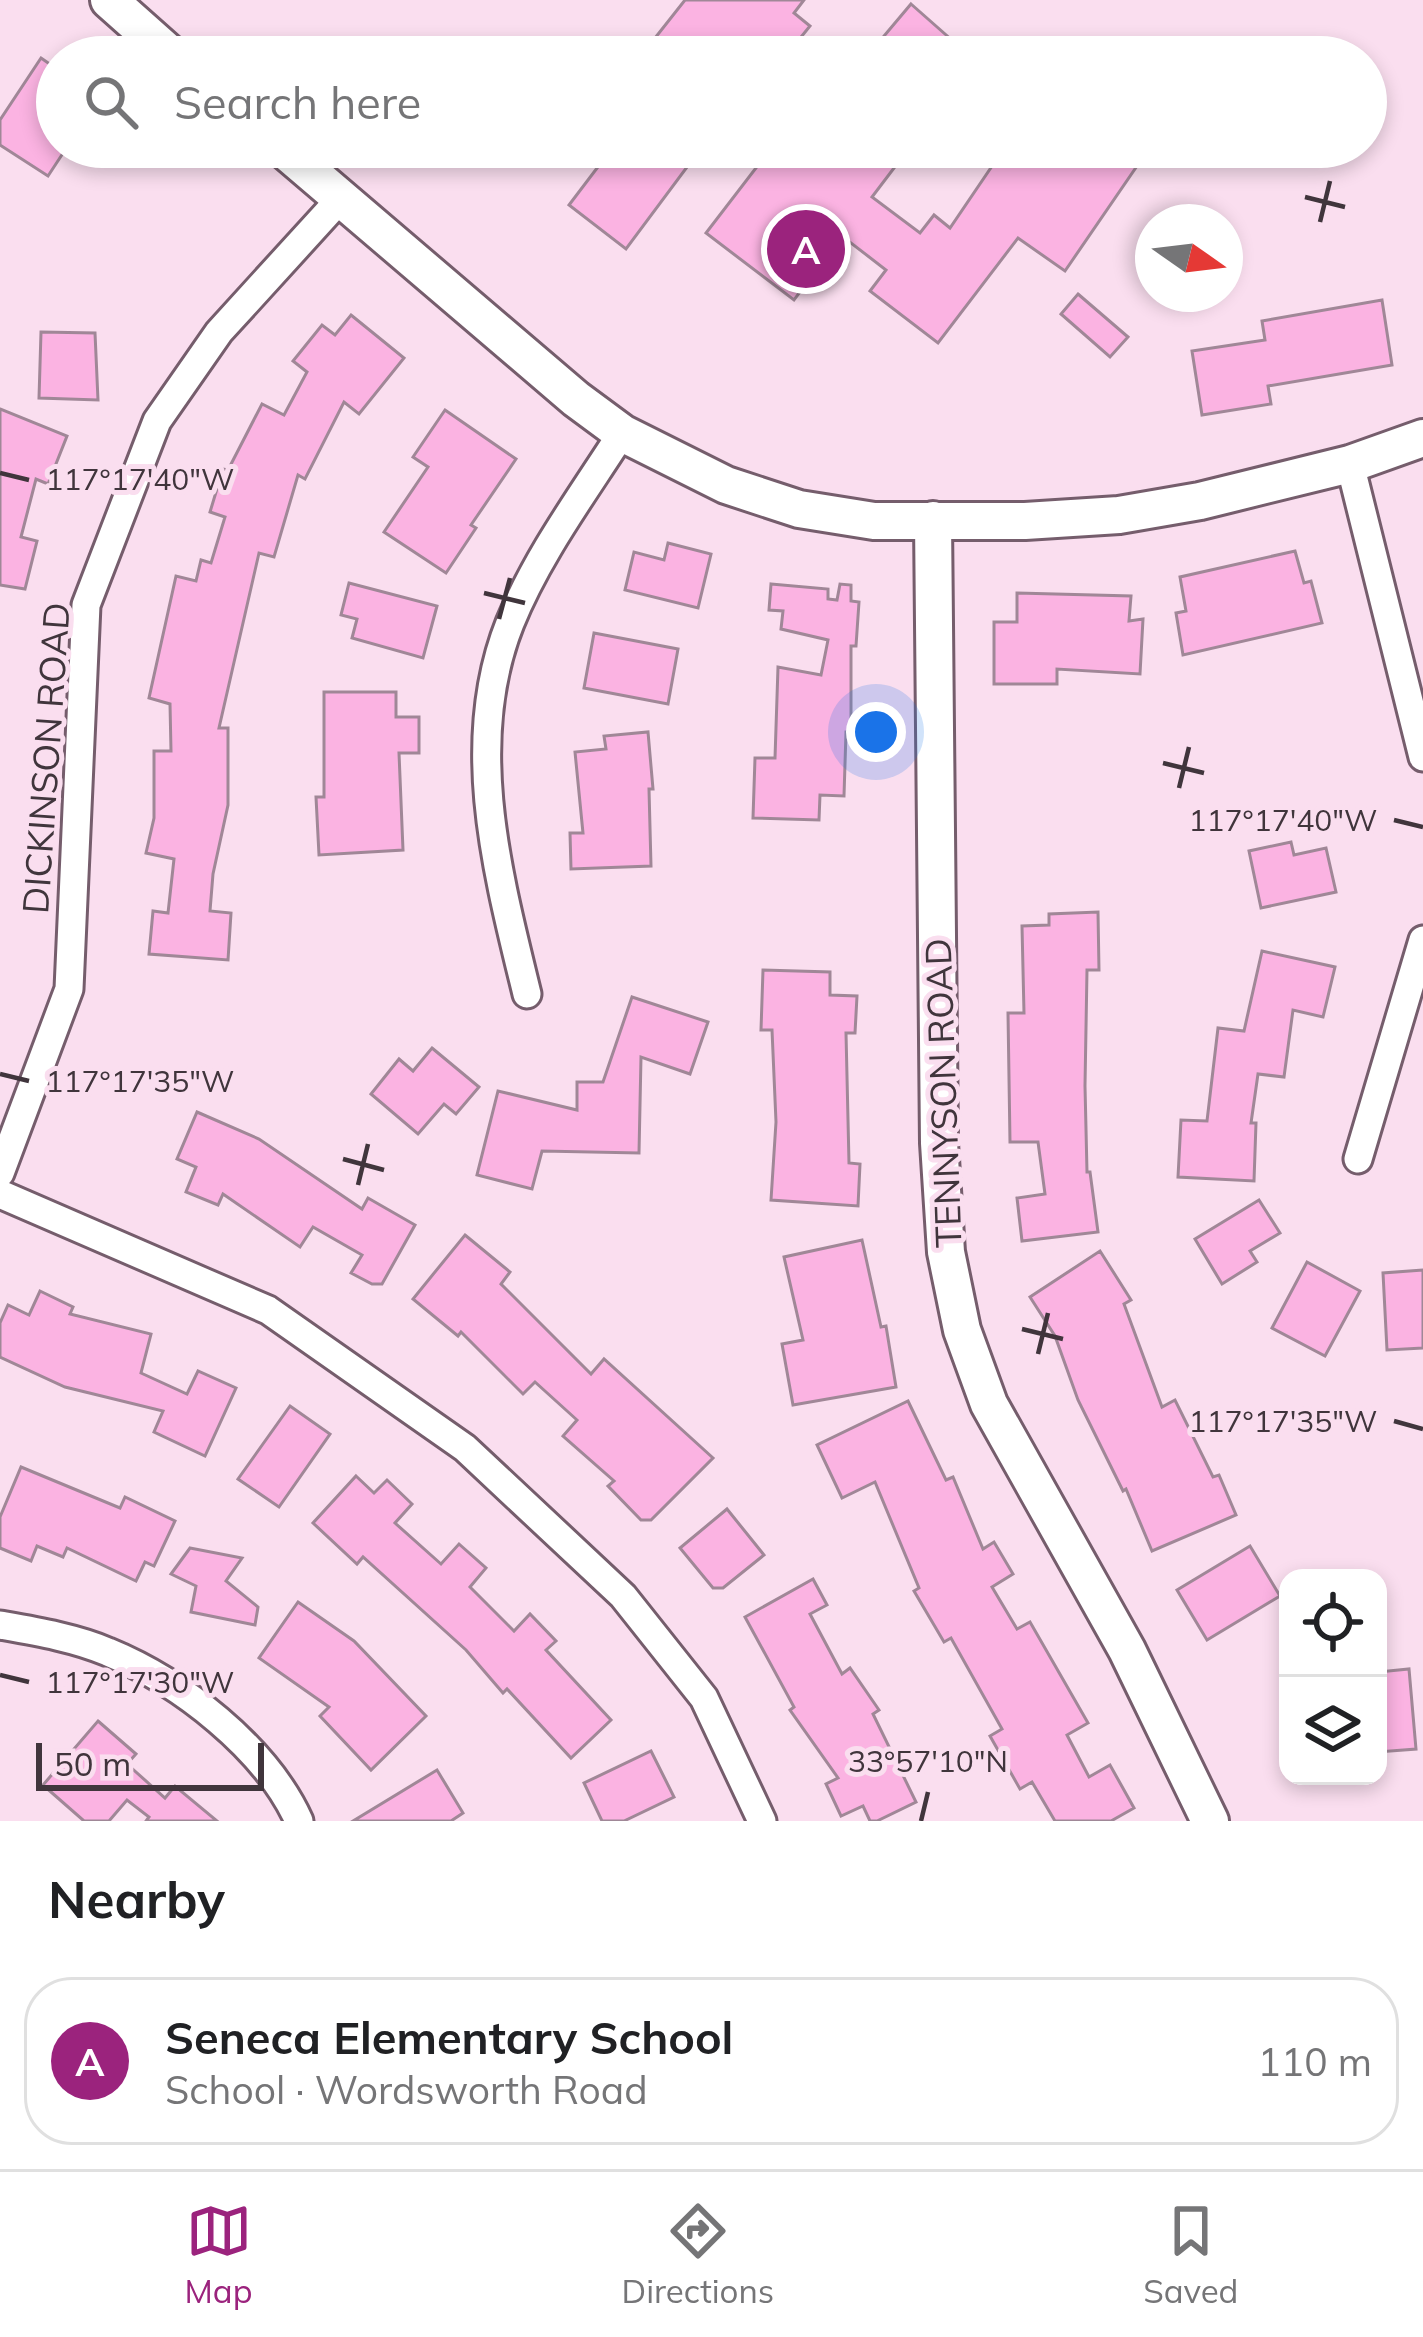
<!DOCTYPE html>
<html lang="en">
<head>
<meta charset="utf-8">
<style>
  body { margin:0; font-family:Mulish,sans-serif; background:#f2f2f2; color:#202124 }
  .controls { position:absolute; right:36px; bottom:36px; display:grid; overflow:hidden; border-radius:24px; box-shadow:0 6px 18px #0003 }
  .controls button { width:108px; height:108px; display:grid; place-items:center; padding:0; border:0; border-bottom:3px solid #e0e0e0; background:#fff; color:#202124; font:60px sans-serif }
  .compass { position:absolute; left:1135px; top:204px; width:108px; height:108px; border-radius:50%; background:#fff; box-shadow:0 6px 18px #0003; rotate:104deg }
  .scale { position:absolute; left:36px; bottom:30px; width:228px; box-sizing:border-box; padding-left:12px; border:6px solid #40353c; border-top:0; font-size:33px; line-height:42px; white-space:nowrap; color:#40353c; -webkit-text-stroke:9px #fadeef; paint-order:stroke }
  .you { position:absolute; left:876px; top:732px; width:42px; height:42px; margin:-30px; border:9px solid #fff; border-radius:50%; background:#1a73e8; box-shadow:0 0 0 18px #1a73e833 }
  .badge { display:grid; place-items:center; width:78px; height:78px; border-radius:50%; background:#9b237d; color:#fff; font-size:39px; font-weight:700 }
  .pin { position:absolute; translate:-50% -50%; border:6px solid #fff; box-shadow:0 3px 12px #0006 }
  .list { margin:0; padding:0; list-style:none }
  h2 { display:flex; justify-content:space-between; align-items:center; height:156px; margin:0; padding:0 48px; font-size:51px }
  h2 small { font-size:39px; font-weight:400; color:#757577 }
  .list li { display:grid; grid-template-columns:78px 1fr auto; gap:36px; align-items:center; box-sizing:border-box; height:168px; margin:0 24px 24px; padding:0 24px; border:3px solid #e0e0e0; border-radius:48px }
  .list b { display:block; font-size:45px; white-space:nowrap }
  .list p { margin:0; font-size:39px; white-space:nowrap; color:#757577 }
  .list em { font-size:39px; font-style:normal; color:#757577 }
  .icon { flex:none; width:66px; height:66px; fill:none; stroke:currentColor; stroke-width:2; stroke-linecap:round; stroke-linejoin:round }
  .map { position:relative; flex:none; width:1423px; height:1821px; overflow:hidden }
  .search { position:absolute; background:#fff; box-shadow:0 6px 18px #0003; left:36px; right:36px; top:36px; height:132px; display:flex; align-items:center; gap:30px; box-sizing:border-box; padding:0 42px; border-radius:66px; color:#757577; font-size:45px }
  .sheet { height:348px; background:#fff }
  nav { display:flex; justify-content:space-around; align-items:center; box-sizing:border-box; height:168px; border-top:3px solid #e0e0e0; background:#fff; font-size:33px; color:#757577 }
  nav a { display:grid; justify-items:center; gap:6px }
  nav .on { color:#9b237d }
  .map>svg:first-child { display:block }
</style>
</head>
<body>
<div class="map">
<svg width="1423" height="1821" viewBox="0 0 1423 1821">
  <rect width="100%" height="100%" fill="#fadeef"/>
  <g fill="#fbb3e2" stroke="#a08797" stroke-width="3">
    <path d="M685,0H804L794,13L810,26L785,57H640Z"/>
    <path d="M911,4L971,57H909L884,36Z"/>
    <path d="M41,58L57,69V147H67L48,176L0,145V120Z"/>
    <path d="M613,147H702L626,249L569,205Z"/>
    <path d="M772,147H910L872,197L920,233L934,215L950,228L1005,147H1150L1065,271L1018,238L938,343L870,291L886,270L842,236L794,300L706,233Z"/>
    <path d="M1078,294L1128,337L1110,357L1061,314Z"/>
    <path d="M1382,300L1392,365L1268,386L1271,404L1202,415L1192,351L1265,340L1262,321Z"/>
    <path d="M351,315L404,358L359,414L344,402L305,479L298,475L274,557L259,553L219,728H228V805L213,874L210,911L231,913L228,960L149,954L153,911L168,913L174,859L146,853L154,818V751H171L170,704L149,698L176,576L196,581L201,560L211,563L225,517L210,512L223,469L228,470L262,404L284,415L307,372L293,361L322,325L335,335Z"/>
    <path d="M41,332L95,333L98,400L39,398Z"/>
    <path d="M0,409L67,436L48,484L36,479L21,537L37,541L25,589L0,585Z"/>
    <path d="M445,410L516,459L471,525L476,528L446,573L384,532L428,467L413,457Z"/>
    <path d="M668,543L711,554L698,608L625,590L634,552L664,560Z"/>
    <path d="M1295,551L1304,583L1311,581L1322,623L1183,655L1176,613L1186,611L1180,577Z"/>
    <path d="M349,583L437,606L423,658L352,638L357,619L341,615Z"/>
    <path d="M771,584L828,589V599L837,600L840,584L851,585V601L859,602L856,646H851V732H846L844,796L820,795L819,820L753,818L755,758H775L778,667L821,675L828,640L781,629L783,611L769,610Z"/>
    <path d="M1017,593L1131,596L1129,621L1143,619L1140,674L1057,669V684H994V622H1017Z"/>
    <path d="M594,633L678,649L668,704L584,688Z"/>
    <path d="M324,692H396V717H419V753H399L403,850L319,855L316,797H324Z"/>
    <path d="M648,732L653,789H649L651,866L571,869L570,833H583L575,752L606,749L604,736Z"/>
    <path d="M1291,842L1294,855L1326,848L1336,892L1261,908L1249,851Z"/>
    <path d="M1098,912L1099,970H1087L1085,1086L1087,1172H1090L1098,1232L1022,1241L1017,1198L1045,1194L1038,1142H1010L1008,1013H1024L1022,926L1049,925V914Z"/>
    <path d="M1262,951L1335,967L1323,1017L1293,1010L1284,1077L1258,1074L1251,1123H1256L1254,1181L1178,1177L1181,1120L1207,1121L1218,1028L1244,1031Z"/>
    <path d="M763,970L830,972V995L857,996L855,1033H846L849,1163L860,1164L858,1206L771,1200L776,1122L772,1030H761Z"/>
    <path d="M632,997L708,1022L690,1074L641,1057L639,1153L542,1151L532,1189L477,1175L498,1091L577,1110V1082H603Z"/>
    <path d="M432,1048L479,1087L456,1114L444,1104L418,1134L371,1094L399,1059L413,1071Z"/>
    <path d="M197,1112L259,1139L362,1209L368,1198L415,1225L382,1284H372L351,1273L362,1255L313,1227L300,1247L223,1194L218,1205L186,1192L196,1167L177,1159Z"/>
    <path d="M1259,1200L1280,1233L1250,1251L1257,1262L1222,1284L1195,1239Z"/>
    <path d="M465,1235L510,1272L501,1284L591,1374L604,1359L713,1458L651,1520H641L608,1486L614,1481L563,1436L577,1420L535,1382L523,1394L461,1332L458,1336L413,1299Z"/>
    <path d="M862,1240L881,1327L886,1326L896,1387L793,1405L782,1344L803,1340L784,1257Z"/>
    <path d="M1100,1251L1131,1300L1124,1304L1162,1407L1175,1400L1213,1477L1219,1475L1236,1515L1152,1551L1126,1489L1123,1491L1078,1400L1055,1336L1030,1297Z"/>
    <path d="M1307,1262L1360,1291L1325,1356L1272,1328Z"/>
    <path d="M1423,1270V1348L1387,1350L1383,1273Z"/>
    <path d="M40,1291L73,1307L70,1314L151,1334L141,1373L187,1394L198,1371L236,1388L205,1456L154,1432L163,1411L65,1387L0,1357V1323L8,1305L29,1315Z"/>
    <path d="M908,1401L946,1480L953,1477L983,1549L994,1542L1013,1574L992,1587L1017,1629L1030,1622L1088,1723L1067,1735L1089,1777L1110,1765L1134,1808L1111,1821H1055L1032,1782L1020,1789L990,1736L1002,1729L951,1638L944,1642L914,1591L919,1588L875,1482L842,1498L817,1445Z"/>
    <path d="M290,1406L330,1434L279,1507L238,1479Z"/>
    <path d="M21,1467L120,1508L125,1497L175,1521L154,1566L145,1562L136,1581L67,1548L63,1557L37,1546L31,1561L0,1548V1517Z"/>
    <path d="M356,1476L374,1493L387,1480L412,1504L395,1523L441,1564L459,1544L486,1568L470,1587L514,1631L530,1614L556,1641L546,1650L611,1720L571,1758L507,1689L503,1693L466,1650L363,1557L357,1564L313,1523Z"/>
    <path d="M727,1509L764,1555L723,1588H713L680,1548Z"/>
    <path d="M1250,1546L1280,1596L1207,1640L1177,1590Z"/>
    <path d="M190,1548L242,1558L226,1581L258,1607L255,1625L191,1612L196,1586L171,1574Z"/>
    <path d="M813,1579L827,1605L810,1614L842,1674L850,1668L879,1710L873,1714L916,1802L877,1821H870L863,1806L841,1816L826,1784L838,1778L790,1710L794,1707L745,1617Z"/>
    <path d="M298,1602L354,1641L426,1716L371,1770L320,1716L329,1707L259,1658Z"/>
    <path d="M1409,1669L1416,1749L1378,1752V1672Z"/>
    <path d="M98,1721L136,1754L127,1764L165,1798L175,1786L217,1821H146L149,1817L127,1800L109,1821H84L43,1785Z"/>
    <path d="M651,1751L674,1797L624,1821H602L584,1783Z"/>
    <path d="M437,1770L463,1813L451,1821H353Z"/>
  </g>
  <g fill="none" stroke-linecap="round" stroke-linejoin="round">
    <defs>
      <g id="minor">
        <path d="M1350,464L1423,757"/>
        <path d="M527,994C498,875 462,743 510,623C537,556 583,494 622,433"/>
        <path d="M1358,1159L1423,940"/>
        <path d="M0,1173L69,989L86,605L157,421L219,332L342,197"/>
        <path d="M0,1194L268,1310L465,1448L623,1596L704,1698L762,1821"/>
        <path d="M0,1625C34,1631 76,1638 108,1652C181,1682 266,1748 299,1821"/>
      </g>
      <g id="tertiary">
        <path d="M109,0L173,57"/>
        <path d="M281,147L576,399L622,433L726,485L799,509L874,521H1025L1119,515L1200,501L1350,464L1423,438"/>
        <path d="M933,520L939,1143L946,1252L962,1330L989,1404L1127,1650L1210,1821"/>
      </g>
    </defs>
    <use href="#minor" stroke="#755d6c" stroke-width="33"/>
    <use href="#tertiary" stroke="#755d6c" stroke-width="42"/>
    <use href="#minor" stroke="#fff" stroke-width="27"/>
    <use href="#tertiary" stroke="#fff" stroke-width="36"/>
  </g>
  <path fill="none" stroke="#40353c" stroke-width="4.5" d="M1305,197L1345,207M1320,222L1330,181M0,473L29,480M484,593L525,603M499,619L510,578M1163,763L1204,773M1179,788L1189,747M1394,820L1423,827M0,1074L29,1081M343,1159L384,1170M358,1185L368,1144M1022,1329L1063,1339M1038,1354L1048,1313M1394,1421L1423,1429M0,1675L29,1682M921,1821L928,1792"/>
  <g text-anchor="middle" stroke-width="10" stroke-linejoin="round" paint-order="stroke">
    <g font-size="36" fill="#40353c" stroke="#fadeef">
      <text transform="translate(46 758) rotate(-86)" y="13">DICKINSON ROAD</text>
      <text transform="translate(943 1093) rotate(-92)" y="13">TENNYSON ROAD</text>
    </g>
  </g>
  <g font-size="30" text-anchor="middle" fill="#40353c" stroke="#fadeef" stroke-width="10" stroke-linejoin="round" paint-order="stroke">
    <text x="140" y="490">117°17'40"W</text>
    <text x="1283" y="831">117°17'40"W</text>
    <text x="140" y="1092">117°17'35"W</text>
    <text x="1283" y="1432">117°17'35"W</text>
    <text x="140" y="1693">117°17'30"W</text>
    <text x="928" y="1772">33°57'10"N</text>
  </g>
</svg>
<div class="controls">
<button><svg class="icon" aria-label="locate" viewBox="0 0 24 24"><circle cx="12" cy="12" r="6"/><path d="M12 2v4M12 18v4M2 12h4M18 12h4"/></svg></button>
<button><svg class="icon" aria-label="layers" viewBox="0 0 24 24"><path d="M12 4l9 5-9 5-9-5zM3 14l9 5 9-5"/></svg></button>
</div>
<svg class="compass" viewBox="-18 -18 36 36"><path d="M0-13l5 13h-10z" fill="#e53935"/><path d="M0 13l5-13h-10z" fill="#757577"/></svg>
<div class="scale">50 m</div>
<div class="you"></div>
<div class="pin badge" style="left:806px;top:249px">A</div>
<div class="search"><svg class="icon" aria-label="search" viewBox="0 0 24 24"><circle cx="10" cy="10" r="6"/><path d="M15 15l6 6"/></svg>Search here</div>
</div>
<section class="sheet">
<h2>Nearby<small></small></h2>
<ul class="list">
<li><span class="badge">A</span><div><b>Seneca Elementary School</b><p>School · Wordsworth Road</p></div><em>110 m</em></li>
</ul>
</section>
<nav>
<a class="on"><svg class="icon" aria-label="map" viewBox="0 0 24 24"><path d="M3 6l6-2 6 2 6-2v14l-6 2-6-2-6 2zM9 4v14M15 6v14"/></svg>Map</a>
<a><svg class="icon" aria-label="directions" viewBox="0 0 24 24"><path d="M12 3l9 9-9 9-9-9zM9 14v-3h6M13 9l2 2-2 2"/></svg>Directions</a>
<a><svg class="icon" aria-label="saved" viewBox="0 0 24 24"><path d="M7 4h10v16l-5-4-5 4z"/></svg>Saved</a>
</nav>
</body>
</html>
